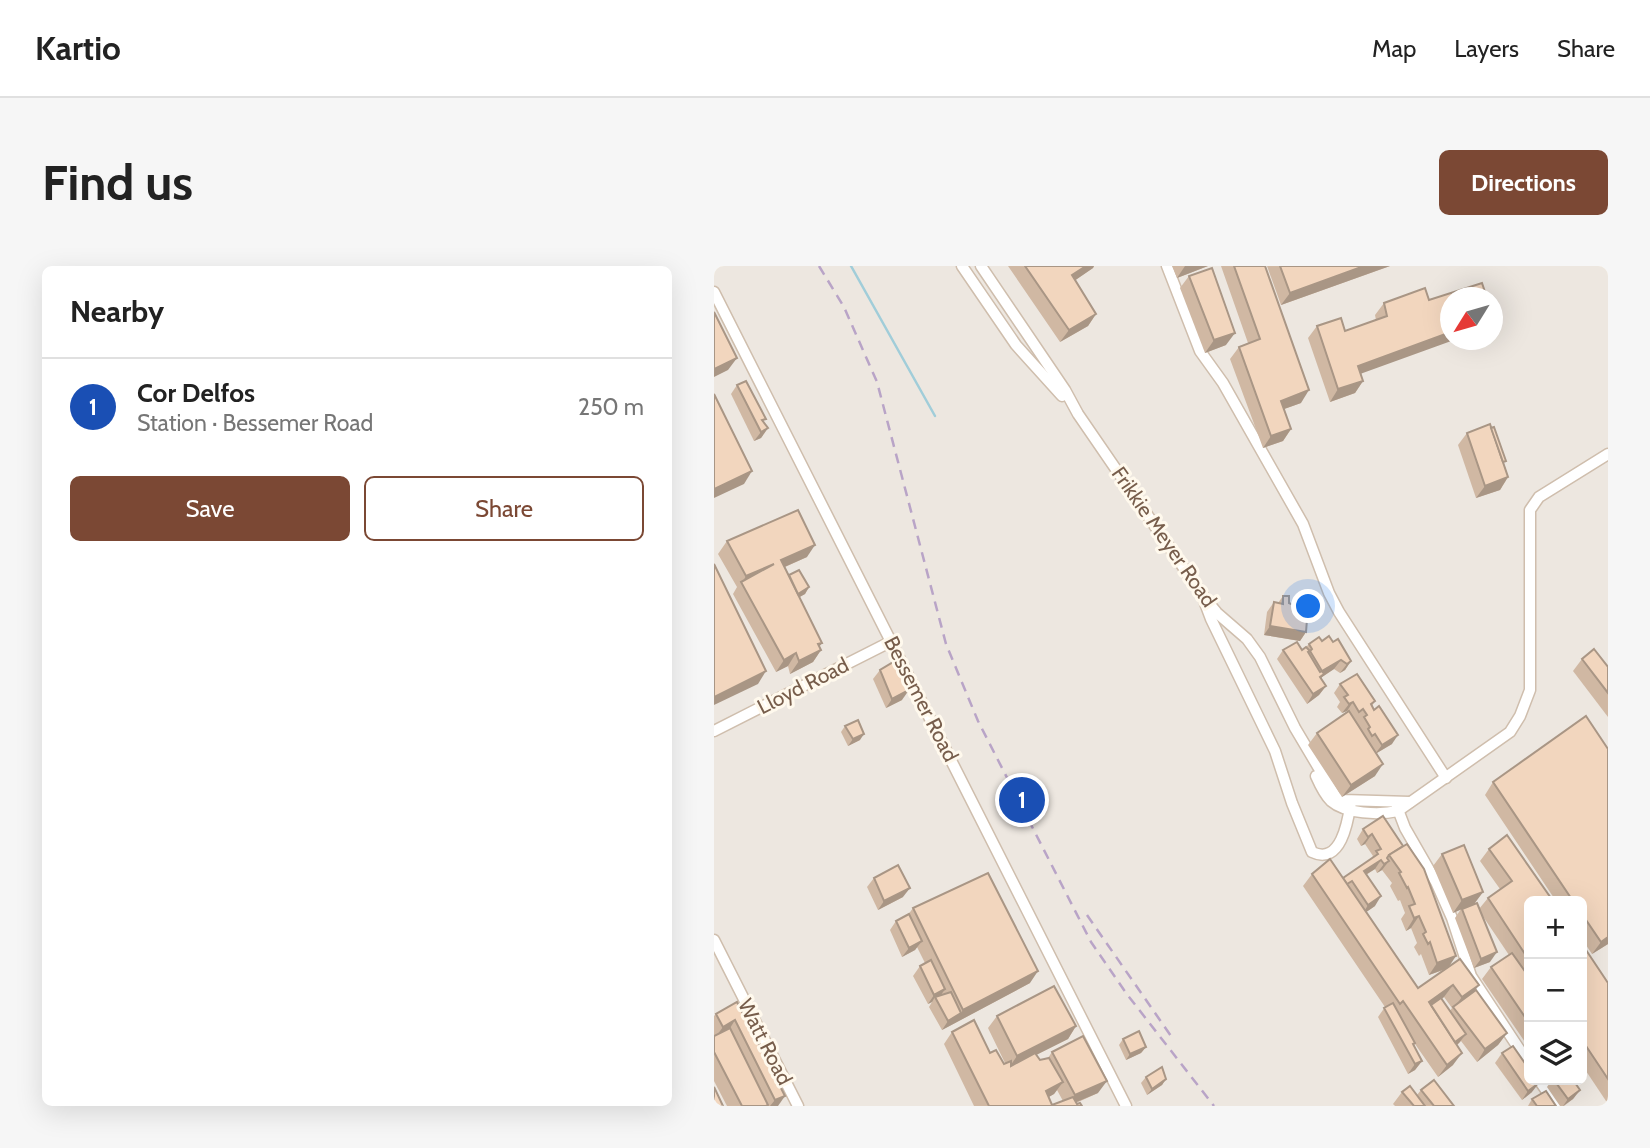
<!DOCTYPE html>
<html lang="en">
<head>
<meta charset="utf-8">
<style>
  body { margin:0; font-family:Cabin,sans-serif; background:#f6f6f6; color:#222 }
  .controls { position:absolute; right:21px; bottom:21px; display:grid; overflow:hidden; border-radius:10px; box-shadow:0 7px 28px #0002 }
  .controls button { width:63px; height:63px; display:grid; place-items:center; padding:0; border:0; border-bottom:2px solid #e0e0e0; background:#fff; color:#222; font:35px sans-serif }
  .compass { position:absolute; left:726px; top:21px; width:63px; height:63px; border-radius:50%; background:#fff; box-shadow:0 7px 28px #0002; rotate:233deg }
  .you { position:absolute; left:595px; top:341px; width:24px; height:24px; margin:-18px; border:5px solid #fff; border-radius:50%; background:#1a73e8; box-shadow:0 0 0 10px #1a73e833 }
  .badge { display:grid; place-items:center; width:46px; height:46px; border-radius:50%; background:#7b4834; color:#fff; font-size:23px; font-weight:700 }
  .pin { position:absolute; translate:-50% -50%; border:4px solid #fff; box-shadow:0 2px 7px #0006 }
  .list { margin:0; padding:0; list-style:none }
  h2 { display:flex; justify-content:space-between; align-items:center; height:91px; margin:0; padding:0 28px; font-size:30px }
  h2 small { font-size:23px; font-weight:400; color:#767676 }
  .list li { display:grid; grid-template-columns:46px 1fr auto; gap:21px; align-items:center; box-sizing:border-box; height:98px; padding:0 28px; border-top:2px solid #e0e0e0 }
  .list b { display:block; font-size:26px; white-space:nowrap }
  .list p { margin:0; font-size:23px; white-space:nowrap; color:#767676 }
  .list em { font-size:23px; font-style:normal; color:#767676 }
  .actions { display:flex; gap:14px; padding:21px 28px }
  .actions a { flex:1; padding:16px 0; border:2px solid #7b4834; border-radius:10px; text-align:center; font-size:24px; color:#7b4834 }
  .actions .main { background:#7b4834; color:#fff }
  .icon { flex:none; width:38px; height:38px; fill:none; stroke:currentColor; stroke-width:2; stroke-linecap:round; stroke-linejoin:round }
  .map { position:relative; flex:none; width:894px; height:840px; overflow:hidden; border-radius:10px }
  header { display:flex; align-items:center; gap:42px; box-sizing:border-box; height:98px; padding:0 35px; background:#fff; border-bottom:2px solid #e0e0e0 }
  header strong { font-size:33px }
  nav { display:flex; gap:38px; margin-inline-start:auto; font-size:24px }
  .intro { display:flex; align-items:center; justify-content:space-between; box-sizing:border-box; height:168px; padding:0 42px }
  h1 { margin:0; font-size:49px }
  .button { padding:18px 32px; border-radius:10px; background:#7b4834; color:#fff; font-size:24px; font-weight:700 }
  main { display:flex; gap:42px; padding:0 42px }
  aside { flex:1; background:#fff; border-radius:10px; box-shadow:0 7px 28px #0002 }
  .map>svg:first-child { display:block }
</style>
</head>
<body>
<header>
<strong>Kartio</strong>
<nav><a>Map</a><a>Layers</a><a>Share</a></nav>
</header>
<div class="intro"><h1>Find us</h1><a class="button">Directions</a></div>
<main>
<aside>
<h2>Nearby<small></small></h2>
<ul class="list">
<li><span class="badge" style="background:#1a4fb4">1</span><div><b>Cor Delfos</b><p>Station · Bessemer Road</p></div><em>250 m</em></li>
</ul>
<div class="actions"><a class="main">Save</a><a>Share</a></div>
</aside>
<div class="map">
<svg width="894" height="840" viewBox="0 0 894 840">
  <rect width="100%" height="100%" fill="#fdf5e7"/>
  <path fill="#ede7e0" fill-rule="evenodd" d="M0,0H894V840H0ZM736,32H778V74H736ZM815,635H868V814H815Z"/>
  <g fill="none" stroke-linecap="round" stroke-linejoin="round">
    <path stroke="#a1cdd9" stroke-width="2.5" d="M137,0L221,150"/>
    <defs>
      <g id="minor">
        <path d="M248,0L302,79L348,130"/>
        <path d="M267,0L351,124L364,148L489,330L503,347L533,373L546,391L581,462L622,531L629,534L696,536"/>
        <path d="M453,0L486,85L509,117L589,258L615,327L625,346L732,512"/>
        <path d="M0,26L412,840"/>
        <path d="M491,337L497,353L561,485L578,537L598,586C627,600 634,555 637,536"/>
        <path d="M0,465L178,375"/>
        <path d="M602,510C606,519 610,528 617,535C632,548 665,549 684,545L796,466L806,450L816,424V244L825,231L894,188"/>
        <path d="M683,541L691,562L722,616L738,652L757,710L815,798"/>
        <path d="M0,674L84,840"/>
        <path d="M825,814L843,840"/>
      </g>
    </defs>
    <use href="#minor" stroke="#cfbead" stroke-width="13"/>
    <use href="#minor" stroke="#fff" stroke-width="10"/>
    <g stroke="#b9a4c7" stroke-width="2.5" stroke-dasharray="10 7" stroke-linecap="butt">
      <path d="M105,0L130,41L163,116L232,378L264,455L377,676L412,727L500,840"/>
      <path d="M373,649L457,770"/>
    </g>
  </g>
  <g fill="#d0b8a3" fill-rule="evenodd">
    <path d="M294,0H380L379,2L361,14L382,48L374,60L346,76Z"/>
    <path d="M458,0H494L463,12Z"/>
    <path d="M507,0H551L587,137L570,143L577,163L569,175L549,182L516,93L525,81L534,77Z"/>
    <path d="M553,0H676L567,39Z"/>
    <path d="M475,10L512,79L491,87L466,22Z"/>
    <path d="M711,22L647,108L649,115L641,127L616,136L594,72L603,60L631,65L662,54L661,49L670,37Z"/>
    <path d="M23,119L54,162L47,172L40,175L17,128Z"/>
    <path d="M753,167L790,198L794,211L786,224L762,232L744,179Z"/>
    <path d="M13,275L93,291L71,301L75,309L95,321L91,328L85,331L107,384L99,396L76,408L74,400L62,406L19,328L23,321L4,288Z"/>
    <path d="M585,328L592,366L586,375L550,369L553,346L560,336L564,337L569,330L575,337L578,339Z"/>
    <path d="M608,375L619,376L637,395L631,404L626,407L620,403L608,411L607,412L612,420L605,429L593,438L563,393L569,384H588L592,381L595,378Z"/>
    <path d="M868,393L894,401V451L859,405Z"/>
    <path d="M166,404L188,434L172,442L159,413Z"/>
    <path d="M626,418L661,435L658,440L678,478L663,487L661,510L628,531L594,479L603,467L633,446V445L628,447L623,441L626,436L620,427Z"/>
    <path d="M131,460L146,474L134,480L127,466Z"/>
    <path d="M894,483V678L878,688L868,673V635H842L771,529L779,516Z"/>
    <path d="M669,550L734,701L760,725L793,767L784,779L763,796L747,775L743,779L739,799L724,811L701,778L700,779L708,795L701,804L694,808L664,751L671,741L589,620L598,608L629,612L657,593L659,590L651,578L647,580L643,573L649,563ZM661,603L663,607L668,604L678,617L676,620L684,635L686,634L691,647L687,653L692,665L697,662L703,677L700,681L705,690L707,688L715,709L732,703L704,722L652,646L661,640L652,609ZM730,731L738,742L736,745L728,733Z"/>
    <path d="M775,583L815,635V782L768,713L777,701L795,689L766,646L776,696L760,702L741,652L747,643L739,647L719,600L728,588L769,626L760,638L765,643L774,632L786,623L766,595Z"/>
    <path d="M160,612L189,631L164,644L153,621Z"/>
    <path d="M199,642L316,717L228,764L215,741L218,736L214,738L199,710L206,700L211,697L203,681L201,684L188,691L176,664L182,655L194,649Z"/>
    <path d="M868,678L894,717V838L868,799Z"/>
    <path d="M23,736L64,840H13L0,815V750L2,748Z"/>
    <path d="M283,750L362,760L354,773L322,789L326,794L334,792L338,786L384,827L362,837L363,838L368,840H260L230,778L238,766L276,787L290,798L291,797L274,762ZM343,824L349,835L338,839L334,831L340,828Z"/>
    <path d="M409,773L432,781L427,787L412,794L405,779Z"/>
    <path d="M788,787L818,826L808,834L781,797Z"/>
    <path d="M432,811L452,813L448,819L433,829L427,817Z"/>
    <path d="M838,814H859L866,824L859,833L850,840H846L833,821Z"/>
    <path d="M707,824L740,840H681L679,838L688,826L703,829Z"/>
    <path d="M818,833L842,840H814Z"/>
  </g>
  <g fill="#a99685">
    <path d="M372,0H380L379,2L350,22L358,9Z"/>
    <path d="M471,0H494L463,12Z"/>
    <path d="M650,0H676L567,39L576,27Z"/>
    <path d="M382,48L374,60L346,76L355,64Z"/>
    <path d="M737,66V74H740L635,112L644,100Z"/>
    <path d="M521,67L512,79L491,87L500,74Z"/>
    <path d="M23,92L14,104L0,111V103Z"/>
    <path d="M649,115L641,127L616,136L624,123Z"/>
    <path d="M595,124L587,137L559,147L567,135Z"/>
    <path d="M54,162L47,172L40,175L47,166Z"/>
    <path d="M577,163L569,175L549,182L557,170Z"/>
    <path d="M38,205L30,218L0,232V223Z"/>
    <path d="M794,211L786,224L762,232L771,220Z"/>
    <path d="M101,279L93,291L59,306L67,294Z"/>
    <path d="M60,298L28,317L32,310Z"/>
    <path d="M95,321L91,328L77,336L81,330Z"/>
    <path d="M556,360L592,366L586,375L550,369Z"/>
    <path d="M108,377L100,388L107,384L99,396L76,408L85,395L104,378Z"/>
    <path d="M82,387L74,400L62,406L70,394Z"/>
    <path d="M627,394L620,403L608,411L604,417L608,405Z"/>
    <path d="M637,395L631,404L626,407L633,398Z"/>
    <path d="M52,405L44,418L0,439V431Z"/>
    <path d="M612,420L605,429L593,438L599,428Z"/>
    <path d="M195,424L188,434L172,442L178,433Z"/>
    <path d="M639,436L633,445L628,447L635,438Z"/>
    <path d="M150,468L146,474L134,480L139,473Z"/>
    <path d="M684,469L678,478L661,488L668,479Z"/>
    <path d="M669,498L661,510L628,531L637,519Z"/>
    <path d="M658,568L651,578L647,580L654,571Z"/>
    <path d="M667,594L661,603L643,614L650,605Z"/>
    <path d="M675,595L668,604L663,607L670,598Z"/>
    <path d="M196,622L189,631L164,644L170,635Z"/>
    <path d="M769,626L760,638L739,647L748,634Z"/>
    <path d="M667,630L661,640L648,649L654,639Z"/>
    <path d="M705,650L697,662L692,665L700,652Z"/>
    <path d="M894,671V678L878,688L887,676Z"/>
    <path d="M208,675L201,684L188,691L195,682Z"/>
    <path d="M783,686L776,696L760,702L767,693Z"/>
    <path d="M742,690L734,702L715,709L723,697Z"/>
    <path d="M324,705L316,717L228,764L234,755L247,747L249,744Z"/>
    <path d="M739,719L730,731L715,742V736Z"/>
    <path d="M765,719L756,731L739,743L748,731Z"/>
    <path d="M231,723L225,732L221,731L218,736L214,738L220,729Z"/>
    <path d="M21,754L13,767L0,773L9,761Z"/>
    <path d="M362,760L354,773L294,803L303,790Z"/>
    <path d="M793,767L784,779L763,796L771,783Z"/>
    <path d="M752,768L745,777L732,787L738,778Z"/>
    <path d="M432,781L427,787L412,794L416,788Z"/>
    <path d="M748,787L739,799L724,811L733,799Z"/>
    <path d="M708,795L701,804L694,808L701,798Z"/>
    <path d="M452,813L448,819L433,829L438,823Z"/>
    <path d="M393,815L384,827L353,840L361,829Z"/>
    <path d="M349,816L340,828L323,838L332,825Z"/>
    <path d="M825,817L818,826L808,834L814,825Z"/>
    <path d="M866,824L859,833L849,840L854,833Z"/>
    <path d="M71,830L64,840H56L61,834Z"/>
  </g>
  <g fill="#f2d6be" stroke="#a99685" stroke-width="2" fill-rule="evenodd">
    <path d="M311,0H372L358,9L382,48L355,64Z"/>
    <path d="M520,0H551L595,124L567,135L577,163L557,170L525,81L546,73Z"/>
    <path d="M566,0H650L576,27Z"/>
    <path d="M498,2L521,67L500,74L475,10Z"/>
    <path d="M768,17L773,32H737V66L644,100L649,115L624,123L603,60L627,52L631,65L673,50L670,37L711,22L715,34Z"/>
    <path d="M0,46L23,92L0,103Z"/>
    <path d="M32,115L52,153L48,154L54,162L47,166L23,119Z"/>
    <path d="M0,128L38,205L0,223Z"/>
    <path d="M776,158L794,211L771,220L753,167Z"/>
    <path d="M780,161L792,195L789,196L777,162Z"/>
    <path d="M84,244L101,279L67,294L108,377L104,378L107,384L85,395L82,387L70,394L27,316L60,298L32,310L13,275Z"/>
    <path d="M0,298L52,405L0,431Z"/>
    <path d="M85,304L95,321L84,328L75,309Z"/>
    <path d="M585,328L595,329L592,366L556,360L560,336L569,338V330H575V337L584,341Z"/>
    <path d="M615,370L619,376L624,373L637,395L633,398L627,394L608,405L610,408L606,411L612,420L599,428L569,384L583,376L588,384L592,381L596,385L598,383L595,378L605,371L608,375ZM596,385L608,405L606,406L594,386Z"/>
    <path d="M880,383L894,401V427L868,393Z"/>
    <path d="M181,395L195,424L178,433L166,404Z"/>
    <path d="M643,408L661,435L657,438L660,444L665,440L684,469L668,479L661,468L658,470L654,463L656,461L650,451L653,449L649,443L645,446L639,436L635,438L630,431L634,429L626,418Z"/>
    <path d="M635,445L669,498L637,519L603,467Z"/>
    <path d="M872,450L894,483V671L887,676L868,648V635H859L779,516Z"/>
    <path d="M144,454L150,468L139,473L131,460Z"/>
    <path d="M669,550L689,580L675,589L673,592L675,595L670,598L667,594L650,605L667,630L654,639L638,615L633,618L629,612L664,588L662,585L667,583L658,568L654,571L649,563Z"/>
    <path d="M793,569L839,635H815V694L774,632L798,615L775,583Z"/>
    <path d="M693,578L710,603L742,690L723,697L716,676L714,678L709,668L712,666L705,650L700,652L695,640L701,638L694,621L693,622L685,607L687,606L675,589Z"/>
    <path d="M750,579L769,626L748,634L728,588Z"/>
    <path d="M616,593L704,722L746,693L765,719L748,731L739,719L715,736L748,787L733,799L689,735L686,738L598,608Z"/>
    <path d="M184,599L196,622L170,635L160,612Z"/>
    <path d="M274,607L324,705L249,744L199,642Z"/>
    <path d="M763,637L783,686L767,693L748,643Z"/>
    <path d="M195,648L208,675L195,682L182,655Z"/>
    <path d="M868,678L894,717V813L868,774Z"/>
    <path d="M798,687L815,711V757L777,701Z"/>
    <path d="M217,694L231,723L220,729L206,700Z"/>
    <path d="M340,720L362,760L303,790L283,750Z"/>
    <path d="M762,724L793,767L771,783L739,741Z"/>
    <path d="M237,726L247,747L234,755L221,731Z"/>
    <path d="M727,732L752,768L741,776L717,739Z"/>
    <path d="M23,736L71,830L61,834L21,754L9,761L2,748Z"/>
    <path d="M679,737L701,777L699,778L708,795L701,798L670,742Z"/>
    <path d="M260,754L276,787L282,784L290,798L297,795V800L321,787L326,794L335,792L349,816L332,825L338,839L359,831L363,838L366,837L368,840H275L238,766Z"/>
    <path d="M16,762L54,839L52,840H28L0,786V770Z"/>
    <path d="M425,765L432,781L416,788L409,773Z"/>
    <path d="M369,770L393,815L361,829L338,786Z"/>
    <path d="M799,780L815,803V814H822L825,817L814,825L788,787Z"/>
    <path d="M448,801L452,813L438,823L432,811Z"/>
    <path d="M720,814L740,840H720L707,824Z"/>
    <path d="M840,814H859L866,824L854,833Z"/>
    <path d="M696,820L711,840H700L688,826Z"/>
    <path d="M0,821L9,840H0Z"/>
    <path d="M832,825L842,840H823L818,833Z"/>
  </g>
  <g text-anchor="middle" stroke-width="6" stroke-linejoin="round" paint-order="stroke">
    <g font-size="21" fill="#775d4b" stroke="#fff9ed">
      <text transform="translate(450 271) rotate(55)" y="7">Frikkie Meyer Road</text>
      <text transform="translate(89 420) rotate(-27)" y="7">Lloyd Road</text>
      <text transform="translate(207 433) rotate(63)" y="7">Bessemer Road</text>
      <text transform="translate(51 776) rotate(63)" y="7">Watt Road</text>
    </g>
  </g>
</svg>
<div class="controls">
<button>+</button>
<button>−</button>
<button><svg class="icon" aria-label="layers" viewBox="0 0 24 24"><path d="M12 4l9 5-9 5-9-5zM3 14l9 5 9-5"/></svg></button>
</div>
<svg class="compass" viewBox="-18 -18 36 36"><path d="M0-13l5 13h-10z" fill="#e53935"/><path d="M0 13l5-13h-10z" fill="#767676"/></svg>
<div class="you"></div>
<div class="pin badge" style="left:308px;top:534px;background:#1a4fb4">1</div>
</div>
</main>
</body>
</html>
